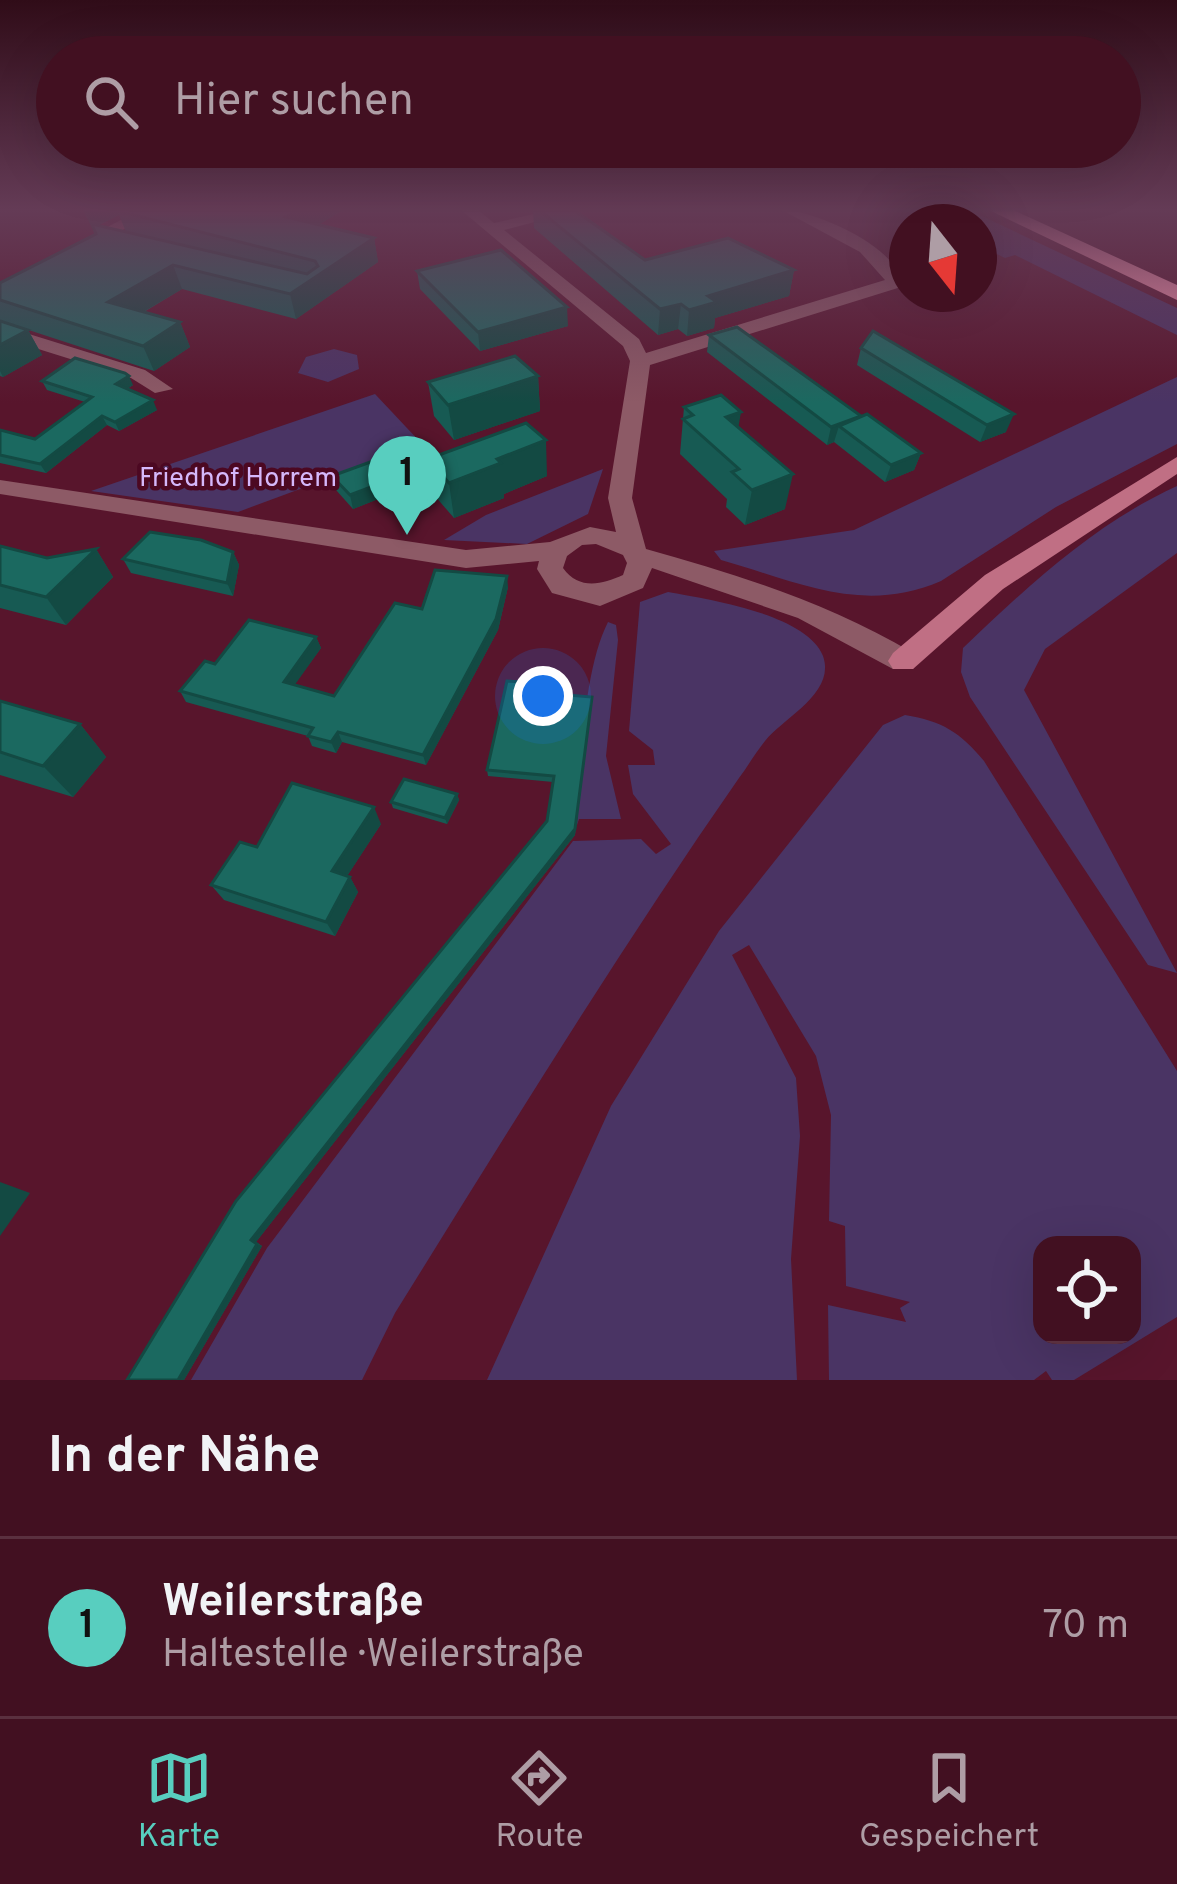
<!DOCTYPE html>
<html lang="de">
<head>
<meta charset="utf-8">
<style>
  body { margin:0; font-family:Overpass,sans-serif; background:#4c1e2e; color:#f1f3f6 }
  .controls { position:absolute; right:36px; bottom:36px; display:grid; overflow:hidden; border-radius:24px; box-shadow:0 12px 48px #0002 }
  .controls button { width:108px; height:108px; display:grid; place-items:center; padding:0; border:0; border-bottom:3px solid #5a303f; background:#421021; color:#f1f3f6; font:60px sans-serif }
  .compass { position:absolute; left:889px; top:204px; width:108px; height:108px; border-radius:50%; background:#421021; box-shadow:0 12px 48px #0002; rotate:163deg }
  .you { position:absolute; left:543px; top:696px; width:42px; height:42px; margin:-30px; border:9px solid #fff; border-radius:50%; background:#1a73e8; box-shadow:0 0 0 18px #1a73e833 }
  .badge { display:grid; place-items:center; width:78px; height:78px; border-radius:50%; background:#58cebf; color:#111; font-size:39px; font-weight:700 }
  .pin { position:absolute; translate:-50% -99px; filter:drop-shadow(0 3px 6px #0008) }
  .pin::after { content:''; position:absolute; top:63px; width:42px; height:36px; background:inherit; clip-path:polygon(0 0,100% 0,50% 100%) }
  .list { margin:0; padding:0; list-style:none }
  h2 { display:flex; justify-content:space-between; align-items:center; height:156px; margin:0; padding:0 48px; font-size:51px }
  h2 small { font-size:39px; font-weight:400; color:#ae9da5 }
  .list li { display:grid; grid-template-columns:78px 1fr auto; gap:36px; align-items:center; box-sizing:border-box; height:180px; padding:0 48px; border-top:3px solid #5a303f }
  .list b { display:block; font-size:45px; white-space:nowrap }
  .list p { margin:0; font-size:39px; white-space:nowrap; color:#ae9da5 }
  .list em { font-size:39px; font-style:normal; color:#ae9da5 }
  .icon { flex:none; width:66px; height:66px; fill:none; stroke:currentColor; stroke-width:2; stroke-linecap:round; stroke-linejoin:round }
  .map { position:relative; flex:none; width:1177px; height:1380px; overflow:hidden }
  .search { position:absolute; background:#421021; box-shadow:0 12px 48px #0002; left:36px; right:36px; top:36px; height:132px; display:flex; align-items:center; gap:30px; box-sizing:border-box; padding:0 42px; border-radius:66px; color:#ae9da5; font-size:45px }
  .sheet { height:336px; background:#421021 }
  nav { display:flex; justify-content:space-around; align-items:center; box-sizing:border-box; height:168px; border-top:3px solid #5a303f; background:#421021; font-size:33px; color:#ae9da5 }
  nav a { display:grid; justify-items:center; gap:6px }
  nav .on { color:#58cebf }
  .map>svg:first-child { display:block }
</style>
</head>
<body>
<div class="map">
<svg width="1177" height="1380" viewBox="0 0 1177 1380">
  <rect width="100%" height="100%" fill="#58152c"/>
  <g fill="#4a3464" fill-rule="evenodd">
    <path d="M903,210H969L1177,308V335L1015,255L1005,258L979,245V222H929Z"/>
    <path d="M334,349L357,355L359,369L328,382L298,373L306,357Z"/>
    <path d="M1177,377V444L1056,507L941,581C862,615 799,582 721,560L714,551L854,530Z"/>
    <path d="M375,394L422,444L238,512L91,491Z"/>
    <path d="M603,469L588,514L527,544L444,540L486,515Z"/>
    <path d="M1177,486V553L1045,649L1024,690L1177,973L1148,965L970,697L961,672L963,648C1028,586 1094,524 1177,486Z"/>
    <path d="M668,592C707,599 807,614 823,656C836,693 784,717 765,741C756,752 748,766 739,778C618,952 507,1133 395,1313L362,1380H191L267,1248L573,841L641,839L656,854L671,844L633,794L628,765H655L653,750L629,731L640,602Z"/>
    <path d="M608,622L616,625L618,640L606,756L621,819H579L577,825C580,769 583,671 608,622Z"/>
    <path d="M905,715C942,721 960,732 984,761L1177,1071V1317L1074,1380H1052L1046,1371L1034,1380H829L828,1305L906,1322L900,1308L910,1302L846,1286L845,1226L829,1221L831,1115L816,1056L749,945L732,955L796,1078L800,1136L791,1259L797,1380H487L611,1106L719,931L883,725ZM1042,1245H1132V1335H1042Z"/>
  </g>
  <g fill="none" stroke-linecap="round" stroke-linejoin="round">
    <g fill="#8d5a66" fill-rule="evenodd">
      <path d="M140,210H160L83,251L69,247Z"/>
      <path d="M461,210H478L494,223L552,210H580L504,230L639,339L646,353L885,280L860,252L782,210C815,210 904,249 901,287L650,365L632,498L646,549C739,575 829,603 913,653L918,661L913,669H893L798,618L652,568L643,588L600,606L552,593L537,569L539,561L466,568L0,494V480L466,550L550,542L590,527L616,532L608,498L630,361L623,346ZM596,544L623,555L627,563L623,575C601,585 579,590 563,568L567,556L582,545Z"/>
      <path d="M0,325L145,370L173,389L155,393L131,378L0,337Z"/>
    </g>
    <path fill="#c06f84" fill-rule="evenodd" d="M1177,457V474L1003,589L913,669H893L888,661L893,653L985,575Z"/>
    <path fill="#fb98b1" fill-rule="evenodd" d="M989,210H1013L1177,285V300Z"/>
  </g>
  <g fill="#175a53" fill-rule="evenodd">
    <path d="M83,210H343L318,225L374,238L378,262L296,319L182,289L144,312L180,322L190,347L154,371L1,321L28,330L42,355L3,377L0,376V283L96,234ZM119,215L126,232L99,225Z"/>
    <path d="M533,210H574L645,260L794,270L789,296L715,318L714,328L687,336L678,329L658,335L534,228Z"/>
    <path d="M417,271L568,326L480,351L420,289Z"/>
    <path d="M709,335L861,417L921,453L914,470L885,482L834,442L827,445L707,352Z"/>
    <path d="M861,348L1006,432L980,442L857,365Z"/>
    <path d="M538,376L540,411L454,440L434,416L428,382Z"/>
    <path d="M42,381L133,385L127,389L157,410L119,431L107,425L46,473L0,463V430L35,439L85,402L47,390Z"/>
    <path d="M684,407L738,427L785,509L745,525L726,507L727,499L680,454Z"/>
    <path d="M428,459L547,476L504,494V498L454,518L434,495Z"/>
    <path d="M424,467L426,480L353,509L336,490L332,476Z"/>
    <path d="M0,546L47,558L96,549L113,577L66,625L0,608Z"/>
    <path d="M233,552L239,565L233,596L131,573L123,559Z"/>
    <path d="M508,587L498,630L426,765L342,742L336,753L312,746L308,736L186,702L180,691L215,664L316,637L321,648L294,685L334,696L422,609Z"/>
    <path d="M534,689L533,693L592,703L575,835L256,1242L262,1246L184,1380H127L547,821L553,782L488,776L487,770Z"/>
    <path d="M0,701L80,724L106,757L73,797L0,775Z"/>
    <path d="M457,794L459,800L447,824L393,808L391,802Z"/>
    <path d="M381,824L347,876L350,877L358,892L335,936L224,900L211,885L257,847Z"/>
  </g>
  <g fill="#134a43">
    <path d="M84,210H130L118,211L119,215L92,228Z"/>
    <path d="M299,210H343L292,240L286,217Z"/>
    <path d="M374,238L378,262L296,319L290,294Z"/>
    <path d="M173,265L182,289L119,326L108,302Z"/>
    <path d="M794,270L789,296L715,318L714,328L687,336L689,310L708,296Z"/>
    <path d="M681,304L678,329L658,335L660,309Z"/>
    <path d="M567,307L568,326L480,351L478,332Z"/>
    <path d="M180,322L190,347L154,371L143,346Z"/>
    <path d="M28,330L42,355L3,377L0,371V345Z"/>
    <path d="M129,376L133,385L120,393L116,384Z"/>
    <path d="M538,376L540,411L454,440L448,405Z"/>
    <path d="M153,400L157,410L119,431L115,422Z"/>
    <path d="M741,412L735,447L726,417Z"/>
    <path d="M1014,414L1006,432L980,442L987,425Z"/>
    <path d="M102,416L107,425L46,473L40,464Z"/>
    <path d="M861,416L839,426L834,442L827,445L831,427Z"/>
    <path d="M546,440L547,476L504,494V498L454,518L449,483L497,459Z"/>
    <path d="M921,453L914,470L885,482L891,465Z"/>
    <path d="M424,467L426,480L353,509L350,495Z"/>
    <path d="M793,474L785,509L745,525L752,490Z"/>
    <path d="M96,549L113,577L66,625L46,597Z"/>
    <path d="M233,552L239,565L233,596L227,583Z"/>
    <path d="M507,576L508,587L498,630L426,765L423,755Z"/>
    <path d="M316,637L321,648L289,693L284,682Z"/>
    <path d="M592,703L575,835L256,1242L251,1240L575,829Z"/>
    <path d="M80,724L106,757L73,797L43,766Z"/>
    <path d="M338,732L342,742L336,753L331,742Z"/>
    <path d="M457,794L459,800L447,824L445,818Z"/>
    <path d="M374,807L381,824L340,887L332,871Z"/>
    <path d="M350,877L358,892L335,936L326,922Z"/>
    <path d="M0,1182L30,1193L0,1236Z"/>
    <path d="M257,1244L262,1246L184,1380H178Z"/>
  </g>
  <g fill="#1b6960" stroke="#134a43" stroke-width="3">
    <path d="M119,210H299L286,217L374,238L290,294L173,265L108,302L180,322L143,346L0,300V283L96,234L92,224L307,274L318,266L315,261L118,211Z"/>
    <path d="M539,210H574L645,260L728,238L794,270L708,296L717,302L689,310L681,304L660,309Z"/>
    <path d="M501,250L567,307L478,332L417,271Z"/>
    <path d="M0,321L28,330L0,345Z"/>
    <path d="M737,327L861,416L831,427L709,335Z"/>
    <path d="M873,331L1014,414L987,425L861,348Z"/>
    <path d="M515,356L538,376L448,405L428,382Z"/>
    <path d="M75,358L125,373L129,376L116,384L153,400L115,422L102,416L40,464L0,455V430L35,439L92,397L42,381Z"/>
    <path d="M721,395L741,412L726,417L793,474L752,490L732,472L739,469L683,419L693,415L684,407Z"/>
    <path d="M867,414L921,453L891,465L839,426Z"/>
    <path d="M526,423L546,440L497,459L501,463L449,483L428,459Z"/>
    <path d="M406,449L424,467L350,495L332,476Z"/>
    <path d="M150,532L201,540L233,552L227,583L123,559Z"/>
    <path d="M0,546L47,558L96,549L46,597L0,585Z"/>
    <path d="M435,570L507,576L496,619L423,755L338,732L331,742L308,736L313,728L180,691L205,661L215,664L249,620L316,637L284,682L334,696L395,603L422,609Z"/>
    <path d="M507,681L533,683L531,692L592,697L575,829L251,1240L257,1244L178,1380H127L236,1201L547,821L554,776L487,770Z"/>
    <path d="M0,701L80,724L43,766L0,752Z"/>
    <path d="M404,779L457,794L445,818L391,802Z"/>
    <path d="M292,783L374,807L332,871L350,877L326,922L211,885L240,842L257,847Z"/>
  </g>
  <linearGradient id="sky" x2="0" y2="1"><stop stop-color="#300c18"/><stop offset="0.52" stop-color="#643b56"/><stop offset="1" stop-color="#643b56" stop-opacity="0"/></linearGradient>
  <rect width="1177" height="403" fill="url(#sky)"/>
  <g text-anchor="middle" stroke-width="9" stroke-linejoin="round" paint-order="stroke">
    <g font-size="27" fill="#d5b8fb" stroke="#4c0822">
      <text x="238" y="486">Friedhof Horrem</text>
    </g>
  </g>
</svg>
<div class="controls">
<button><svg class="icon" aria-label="locate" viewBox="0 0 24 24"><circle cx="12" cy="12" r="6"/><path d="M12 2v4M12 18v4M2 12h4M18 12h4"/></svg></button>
</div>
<svg class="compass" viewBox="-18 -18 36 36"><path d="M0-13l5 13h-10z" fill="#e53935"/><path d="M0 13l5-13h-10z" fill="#ae9da5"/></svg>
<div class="you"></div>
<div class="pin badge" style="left:407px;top:535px">1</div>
<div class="search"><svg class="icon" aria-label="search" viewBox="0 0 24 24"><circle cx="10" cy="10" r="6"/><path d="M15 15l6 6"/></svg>Hier suchen</div>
</div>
<section class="sheet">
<h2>In der Nähe<small></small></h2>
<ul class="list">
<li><span class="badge">1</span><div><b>Weilerstraße</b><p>Haltestelle · Weilerstraße</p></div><em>70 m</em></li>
</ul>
</section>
<nav>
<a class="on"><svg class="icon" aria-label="map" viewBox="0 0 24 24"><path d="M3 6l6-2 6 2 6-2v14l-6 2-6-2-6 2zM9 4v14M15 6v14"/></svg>Karte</a>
<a><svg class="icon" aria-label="directions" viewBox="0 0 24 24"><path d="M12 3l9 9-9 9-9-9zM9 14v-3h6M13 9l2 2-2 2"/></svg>Route</a>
<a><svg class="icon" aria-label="saved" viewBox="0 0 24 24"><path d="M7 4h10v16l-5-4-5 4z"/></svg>Gespeichert</a>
</nav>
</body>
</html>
